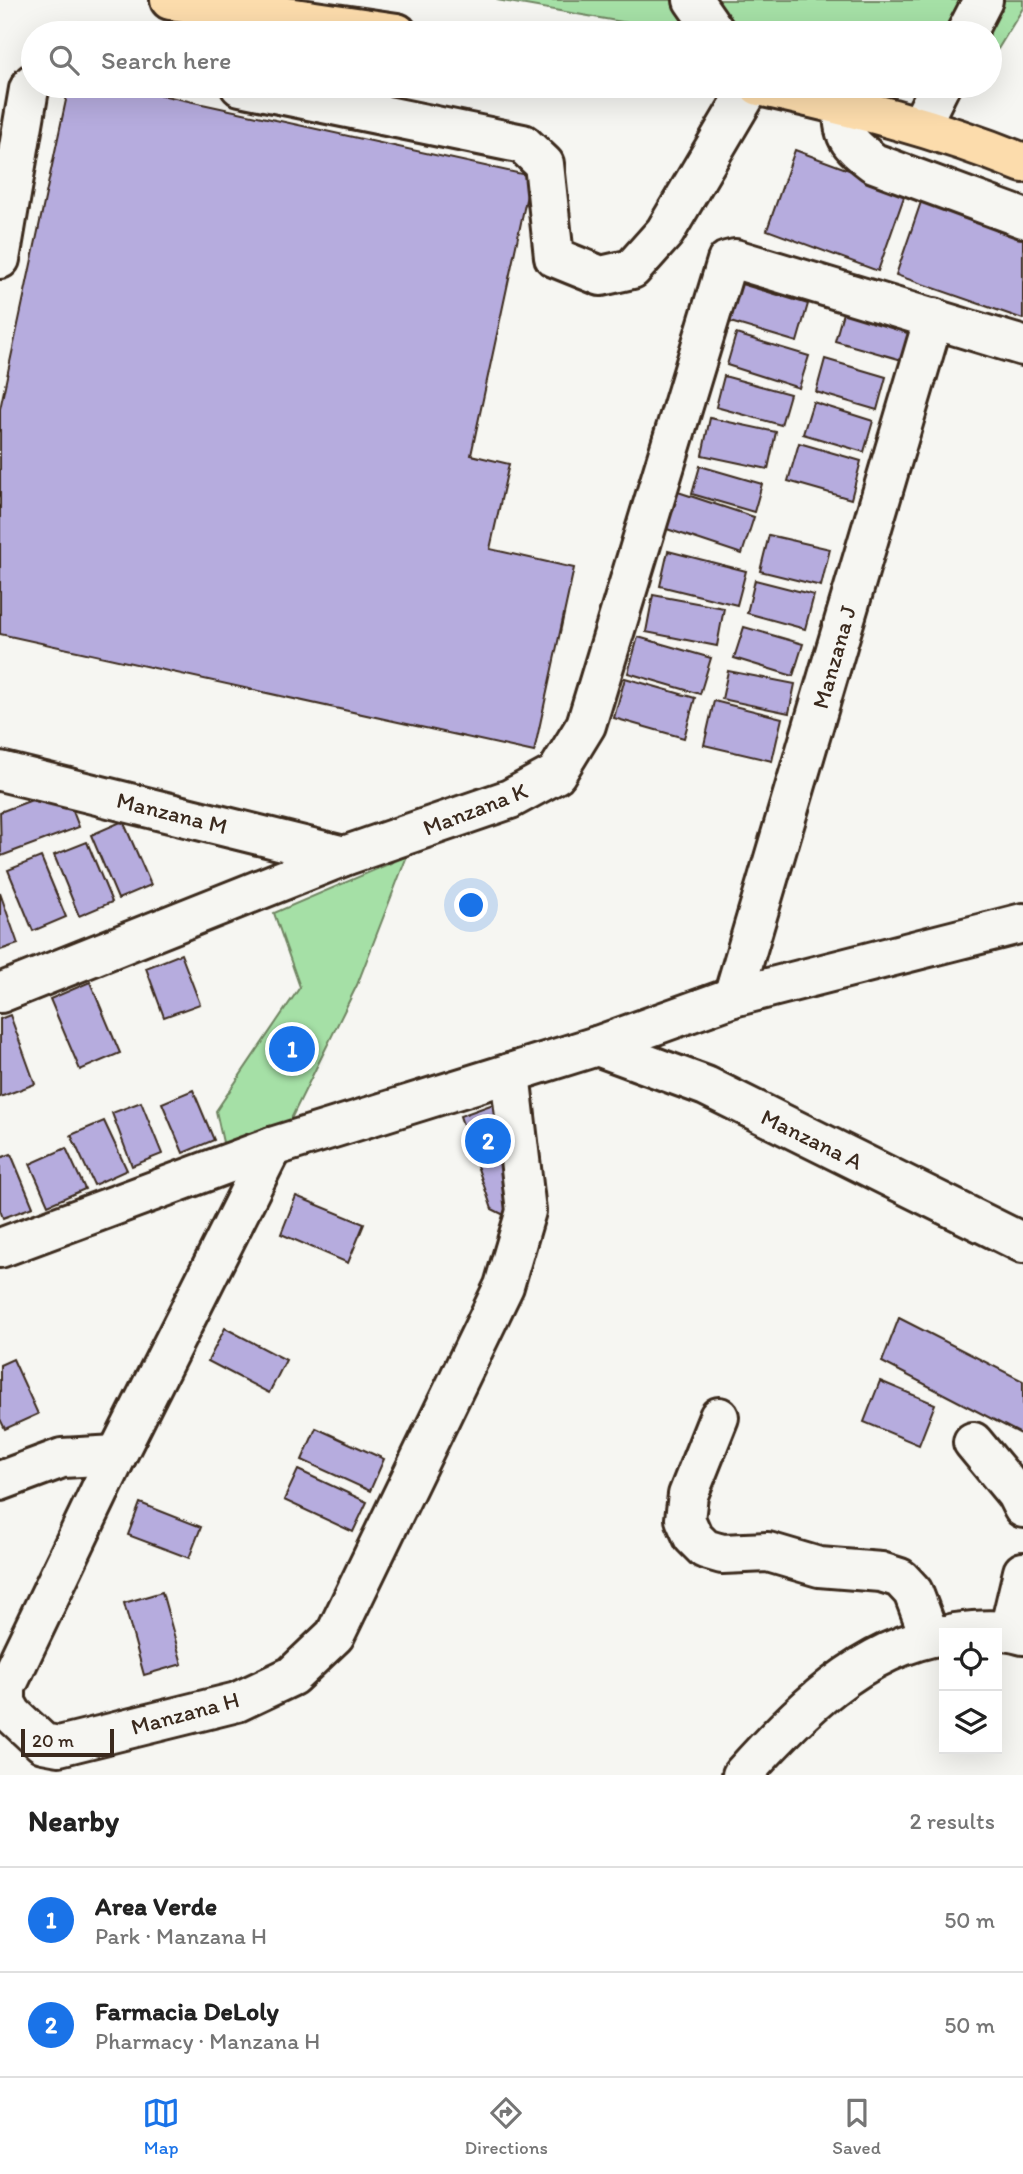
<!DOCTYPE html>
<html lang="en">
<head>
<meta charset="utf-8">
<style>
  body { margin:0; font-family:Itim,sans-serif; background:#f6f6f6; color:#222 }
  .controls { position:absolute; right:21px; bottom:21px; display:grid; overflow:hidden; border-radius:0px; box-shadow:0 7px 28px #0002 }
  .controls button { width:63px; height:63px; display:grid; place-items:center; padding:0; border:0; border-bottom:2px solid #e0e0e0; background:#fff; color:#222; font:35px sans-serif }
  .scale { position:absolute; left:21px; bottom:18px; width:93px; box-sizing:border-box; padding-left:7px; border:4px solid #3b2a1e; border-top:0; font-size:19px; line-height:24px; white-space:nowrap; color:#3b2a1e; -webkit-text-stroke:5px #f6f6f2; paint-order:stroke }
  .you { position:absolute; left:472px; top:906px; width:24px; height:24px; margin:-18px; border:5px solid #fff; border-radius:50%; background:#1a73e8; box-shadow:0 0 0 10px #1a73e833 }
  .badge { display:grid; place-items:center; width:46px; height:46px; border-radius:50%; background:#1a73e8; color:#fff; font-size:23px; font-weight:700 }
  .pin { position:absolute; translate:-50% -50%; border:4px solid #fff; box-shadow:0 2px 7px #0006 }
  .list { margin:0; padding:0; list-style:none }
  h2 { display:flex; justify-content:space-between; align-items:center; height:91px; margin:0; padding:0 28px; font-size:30px }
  h2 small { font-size:23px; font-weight:400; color:#767676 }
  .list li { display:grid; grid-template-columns:46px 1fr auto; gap:21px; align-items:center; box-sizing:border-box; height:105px; padding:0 28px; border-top:2px solid #e0e0e0 }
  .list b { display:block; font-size:26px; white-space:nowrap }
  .list p { margin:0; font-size:23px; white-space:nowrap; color:#767676 }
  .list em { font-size:23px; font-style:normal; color:#767676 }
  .icon { flex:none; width:38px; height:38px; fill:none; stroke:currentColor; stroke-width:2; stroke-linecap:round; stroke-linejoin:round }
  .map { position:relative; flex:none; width:1023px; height:1775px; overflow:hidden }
  .search { position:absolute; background:#fff; box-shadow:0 7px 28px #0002; left:21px; right:21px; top:21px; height:77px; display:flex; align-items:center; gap:18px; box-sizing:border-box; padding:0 24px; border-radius:38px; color:#767676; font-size:26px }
  .sheet { height:301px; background:#fff }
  nav { display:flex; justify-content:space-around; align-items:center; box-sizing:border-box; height:98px; border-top:2px solid #e0e0e0; background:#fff; font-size:19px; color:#767676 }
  nav a { display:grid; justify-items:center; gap:4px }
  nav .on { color:#1a73e8 }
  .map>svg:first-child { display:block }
</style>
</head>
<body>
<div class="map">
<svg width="1023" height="1775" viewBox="0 0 1023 1775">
  <rect width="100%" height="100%" fill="#f6f6f2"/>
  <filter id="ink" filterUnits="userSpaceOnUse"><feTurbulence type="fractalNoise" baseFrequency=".0143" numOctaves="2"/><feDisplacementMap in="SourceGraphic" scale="14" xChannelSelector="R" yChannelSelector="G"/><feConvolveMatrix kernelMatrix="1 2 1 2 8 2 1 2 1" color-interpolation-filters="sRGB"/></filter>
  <g filter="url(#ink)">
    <g fill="#a5e0a6" stroke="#708562" stroke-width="2">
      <path d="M497,0H1023V8L990,62V33H685Z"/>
      <path d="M407,856L357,985L287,1127L224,1147L216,1111L300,987L274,913Z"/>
    </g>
    <g fill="#b6acde" stroke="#3b2a1e" stroke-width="2">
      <path d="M69,86H120L531,176L471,455L509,464L490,549L574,568L534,752L0,634V409Z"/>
      <path d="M795,150L906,191L878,271L767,230Z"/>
      <path d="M922,199L1023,234V319L896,275Z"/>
      <path d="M738,283L808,304L797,342L727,321Z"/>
      <path d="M844,309L911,327L902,360L835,341Z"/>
      <path d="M736,334L809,356L799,388L727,365Z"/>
      <path d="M825,359L886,377L877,410L816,392Z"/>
      <path d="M724,376L790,394L781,425L716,407Z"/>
      <path d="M813,402L873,421L864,452L803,434Z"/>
      <path d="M710,418L776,432L768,469L702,455Z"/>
      <path d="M799,443L861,461L851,499L788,481Z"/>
      <path d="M700,466L762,484L754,512L692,494Z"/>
      <path d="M675,491L754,517L742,554L664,528Z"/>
      <path d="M769,535L830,549L821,586L760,571Z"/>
      <path d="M668,551L746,571L737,605L660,586Z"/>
      <path d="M755,580L814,595L805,629L747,613Z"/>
      <path d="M653,595L724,608L717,646L646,632Z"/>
      <path d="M744,627L803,644L793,676L734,658Z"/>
      <path d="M638,637L711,658L700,694L628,673Z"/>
      <path d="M728,671L795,684L789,713L722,699Z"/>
      <path d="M625,678L695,698L684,738L614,718Z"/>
      <path d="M714,701L782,718L772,761L704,745Z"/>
      <path d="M64,788L79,827L1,856L0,812Z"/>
      <path d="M123,821L151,885L118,899L91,835Z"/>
      <path d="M87,842L112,902L79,916L54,855Z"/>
      <path d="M41,857L66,917L33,931L8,870Z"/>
      <path d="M0,893L18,944L0,950Z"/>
      <path d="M181,954L200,1004L164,1017L146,968Z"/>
      <path d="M90,982L120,1053L80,1070L50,999Z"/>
      <path d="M10,1015L35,1084L0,1097V1019Z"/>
      <path d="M193,1090L214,1140L183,1153L162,1103Z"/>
      <path d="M141,1102L162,1154L132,1166L112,1113Z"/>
      <path d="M499,1102L508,1217L492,1209L460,1116Z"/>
      <path d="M104,1121L127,1170L94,1185L71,1135Z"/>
      <path d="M66,1148L85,1189L48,1205L30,1164Z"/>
      <path d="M11,1154L33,1207L3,1218L0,1210V1158Z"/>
      <path d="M296,1196L364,1224L348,1263L281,1234Z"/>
      <path d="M899,1318L1023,1381V1435L882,1362Z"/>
      <path d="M225,1328L286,1360L269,1393L208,1361Z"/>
      <path d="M13,1359L38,1414L5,1429L0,1419V1365Z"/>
      <path d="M880,1381L935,1404L919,1445L864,1422Z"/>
      <path d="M316,1428L384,1459L370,1491L302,1460Z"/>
      <path d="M298,1470L367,1502L353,1532L284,1500Z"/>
      <path d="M140,1503L201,1527L189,1558L128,1535Z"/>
      <path d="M162,1592L182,1664L144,1675L124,1603Z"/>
    </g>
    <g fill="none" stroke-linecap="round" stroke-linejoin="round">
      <defs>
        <g id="minor">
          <path d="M693,0L716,33"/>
          <path d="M966,33L983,0"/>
          <path d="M240,86L523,144L544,164L554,257L601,276L632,269L665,232L751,86"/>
          <path d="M843,104C843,138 847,142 874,163L1023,218"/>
          <path d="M920,126L940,86"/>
          <path d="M0,259L29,89L33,83"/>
          <path d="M0,771L344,856"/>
          <path d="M0,993L344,856L510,799L556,774L586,725L727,261L735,259L1023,346"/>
          <path d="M733,997L934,318"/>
          <path d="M597,1046L706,1086L1023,1243"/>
          <path d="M272,1147L117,1455L6,1687V1703L13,1715L43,1743L59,1746L237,1702L292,1676L335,1635L504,1286L526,1211L510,1073"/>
          <path d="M0,1248L272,1147L597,1046L733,997L1023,923"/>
          <path d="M719,1417L688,1495L685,1519L693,1537L705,1549L722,1554L768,1552L819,1567L881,1572L900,1578L913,1592L930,1637"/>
          <path d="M973,1442L1016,1494L1023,1508"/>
          <path d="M0,1481L62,1458L117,1455"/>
          <path d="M1009,1631L1023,1572"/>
          <path d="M954,1633C977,1630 1001,1628 1023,1635"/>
          <path d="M742,1775C796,1715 861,1647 944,1635"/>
        </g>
        <g id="major">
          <path d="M170,0L397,33"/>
          <path d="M759,86C849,106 938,128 1023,163"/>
        </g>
      </defs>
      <use href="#minor" stroke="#3b2a1e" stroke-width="44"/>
      <use href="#major" stroke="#3b2a1e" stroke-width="44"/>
      <use href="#minor" stroke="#f6f6f2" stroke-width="38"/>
      <use href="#major" stroke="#fcdcac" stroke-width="38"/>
    </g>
  </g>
  <g text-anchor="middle" stroke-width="6" stroke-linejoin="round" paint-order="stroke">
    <g font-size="23" fill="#3b2a1e" stroke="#f6f6f2">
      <text transform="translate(834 657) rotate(-74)" y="8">Manzana J</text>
      <text transform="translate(475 809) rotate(-21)" y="8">Manzana K</text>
      <text transform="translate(172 813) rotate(14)" y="8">Manzana M</text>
      <text transform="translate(812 1139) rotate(26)" y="8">Manzana A</text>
      <text transform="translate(185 1713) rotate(-15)" y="8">Manzana H</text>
    </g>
  </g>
</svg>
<div class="controls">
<button><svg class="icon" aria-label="locate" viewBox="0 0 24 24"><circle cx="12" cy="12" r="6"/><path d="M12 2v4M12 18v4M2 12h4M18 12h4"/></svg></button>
<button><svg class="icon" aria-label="layers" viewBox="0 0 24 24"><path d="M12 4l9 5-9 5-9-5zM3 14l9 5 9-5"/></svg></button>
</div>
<div class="scale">20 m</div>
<div class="you"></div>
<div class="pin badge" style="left:292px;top:1049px">1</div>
<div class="pin badge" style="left:488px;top:1141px">2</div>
<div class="search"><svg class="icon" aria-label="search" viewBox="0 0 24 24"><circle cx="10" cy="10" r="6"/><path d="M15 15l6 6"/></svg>Search here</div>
</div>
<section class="sheet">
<h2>Nearby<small>2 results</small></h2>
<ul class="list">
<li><span class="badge">1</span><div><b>Area Verde</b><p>Park · Manzana H</p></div><em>50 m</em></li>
<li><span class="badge">2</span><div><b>Farmacia DeLoly</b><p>Pharmacy · Manzana H</p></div><em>50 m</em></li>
</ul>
</section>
<nav>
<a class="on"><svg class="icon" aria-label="map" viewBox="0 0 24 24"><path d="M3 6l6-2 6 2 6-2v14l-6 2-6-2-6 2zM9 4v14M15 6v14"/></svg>Map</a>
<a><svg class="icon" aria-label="directions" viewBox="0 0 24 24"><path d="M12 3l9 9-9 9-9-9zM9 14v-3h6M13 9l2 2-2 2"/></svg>Directions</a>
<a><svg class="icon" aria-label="saved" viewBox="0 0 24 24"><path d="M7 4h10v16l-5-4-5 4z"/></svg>Saved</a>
</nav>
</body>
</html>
